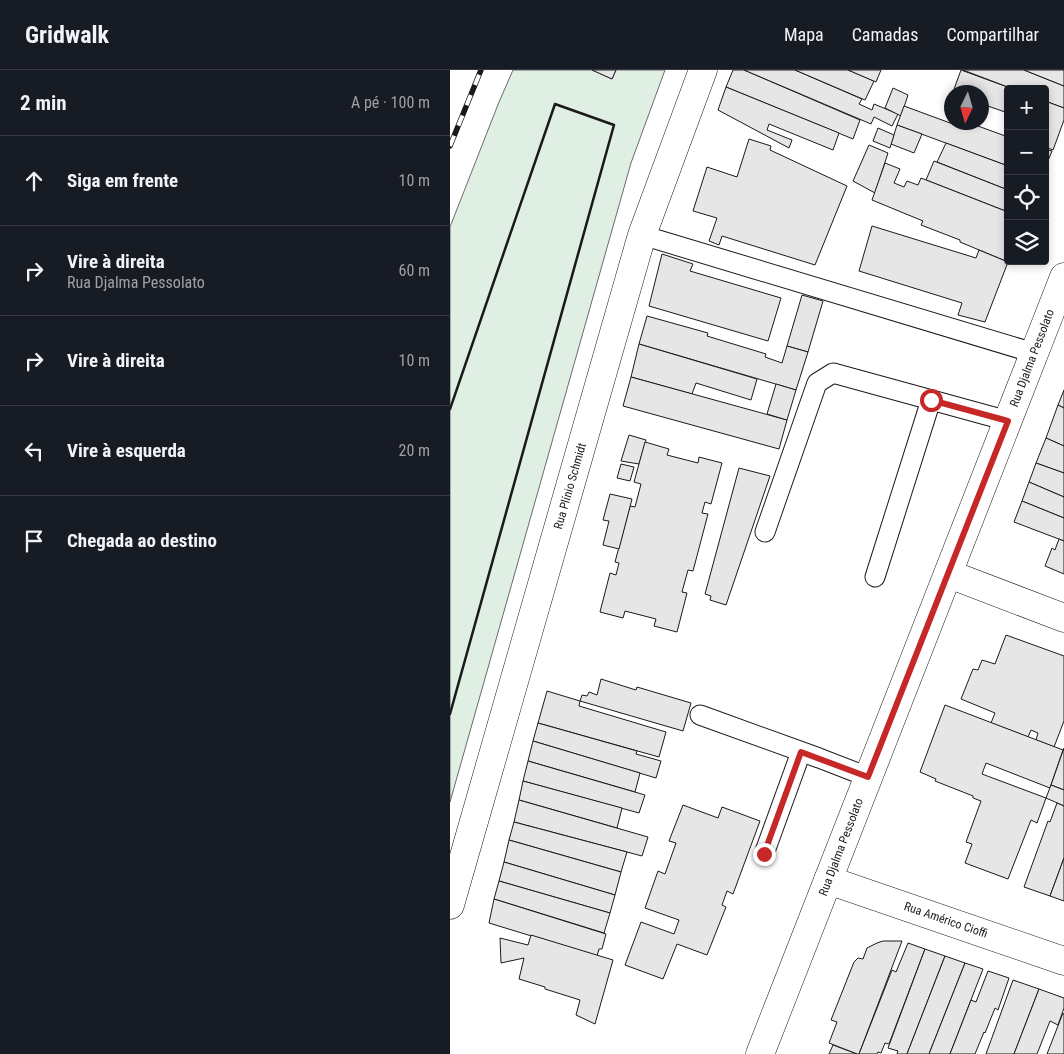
<!DOCTYPE html>
<html lang="pt">
<head>
<meta charset="utf-8">
<style>
  body { margin:0; font-family:"Roboto Condensed",sans-serif; background:#242831; color:#f1f3f6 }
  .controls { position:absolute; right:15px; top:15px; display:grid; overflow:hidden; border-radius:5px; box-shadow:0 2px 8px #0003 }
  .controls button { width:45px; height:45px; display:grid; place-items:center; padding:0; border:0; border-bottom:1px solid #363941; background:#171b24; color:#f1f3f6; font:25px sans-serif }
  .compass { position:absolute; left:494px; top:15px; width:45px; height:45px; border-radius:50%; background:#171b24; box-shadow:0 2px 8px #0003; rotate:185deg }
  .stop { position:absolute; width:15px; height:15px; margin:-11px; border:4px solid #c62828; border-radius:50%; background:#fff }
  .stop.end { background:#c62828; border-color:#fff; box-shadow:0 1px 5px #0008 }
  .list { margin:0; padding:0; list-style:none }
  h2 { display:flex; justify-content:space-between; align-items:center; height:65px; margin:0; padding:0 20px; font-size:21px }
  h2 small { font-size:16px; font-weight:400; color:#9ea1a6 }
  .list li { display:grid; grid-template-columns:32px 1fr auto; gap:15px; align-items:center; box-sizing:border-box; height:90px; padding:0 20px; border-top:1px solid #363941 }
  .list b { display:block; font-size:19px; white-space:nowrap }
  .list p { margin:0; font-size:16px; white-space:nowrap; color:#9ea1a6 }
  .list em { font-size:16px; font-style:normal; color:#9ea1a6 }
  .icon { flex:none; width:28px; height:28px; fill:none; stroke:currentColor; stroke-width:2; stroke-linecap:round; stroke-linejoin:round }
  .map { position:relative; flex:none; width:614px; height:984px; overflow:hidden }
  header { display:flex; align-items:center; gap:30px; box-sizing:border-box; height:70px; padding:0 25px; background:#171b24; border-bottom:1px solid #363941 }
  header strong { font-size:24px }
  nav { display:flex; gap:28px; margin-inline-start:auto; font-size:18px }
  main { display:flex }
  aside { flex:1; background:#171b24 }
  .map>svg:first-child { display:block }
</style>
</head>
<body>
<header>
<strong>Gridwalk</strong>
<nav><a>Mapa</a><a>Camadas</a><a>Compartilhar</a></nav>
</header>
<main>
<aside>
<h2>2 min<small>A pé · 100 m</small></h2>
<ul class="list">
<li><svg class="icon" aria-label="ahead" viewBox="0 0 24 24"><path d="M12 20V5M6 11l6-6 6 6"/></svg><div><b>Siga em frente</b></div><em>10 m</em></li>
<li><svg class="icon" aria-label="right" viewBox="0 0 24 24"><path d="M7 20v-9h11M14 6l5 5-5 5"/></svg><div><b>Vire à direita</b><p>Rua Djalma Pessolato</p></div><em>60 m</em></li>
<li><svg class="icon" aria-label="right" viewBox="0 0 24 24"><path d="M7 20v-9h11M14 6l5 5-5 5"/></svg><div><b>Vire à direita</b></div><em>10 m</em></li>
<li><svg class="icon" aria-label="left" viewBox="0 0 24 24"><path d="M17 20v-9H6M10 6l-5 5 5 5"/></svg><div><b>Vire à esquerda</b></div><em>20 m</em></li>
<li><svg class="icon" aria-label="arrive" viewBox="0 0 24 24"><path d="M6 21V4h12l-3 4 3 4H6"/></svg><div><b>Chegada ao destino</b></div></li>
</ul>
</aside>
<div class="map">
<svg width="614" height="984" viewBox="0 0 614 984">
  <rect width="100%" height="100%" fill="#fff"/>
  <path fill="#e0efe3" stroke="#6a6a6a" d="M63,0H142L162,9L166,0H215L181,93L0,732V157L49,32Z"/>
  <g fill="#e6e6e6" stroke="#1a1a1a">
    <path d="M142,0H166L162,9Z"/>
    <path d="M283,0H294L410,50L403,69L276,17Z"/>
    <path d="M294,0H345L412,29L409,34L422,40L424,34L448,44L442,56L424,47L421,54Z"/>
    <path d="M345,0H398L424,11L415,30Z"/>
    <path d="M398,0H431L426,12Z"/>
    <path d="M511,0L563,19H558V43L532,34V22H503Z"/>
    <path d="M513,0H574L614,16V38L595,31V19H563Z"/>
    <path d="M574,0H614V16Z"/>
    <path d="M276,17L389,63L383,80L319,54L317,60L342,70L339,78L268,40Z"/>
    <path d="M443,18L458,25L451,46L435,38Z"/>
    <path d="M595,31L614,38V50L603,80L595,77Z"/>
    <path d="M454,36L511,57L513,52H517L558,67V96L447,55Z"/>
    <path d="M447,55L472,64L464,83L441,74Z"/>
    <path d="M428,58L444,65L440,78L423,71Z"/>
    <path d="M299,69L321,76L320,80L397,116L365,195L272,166L269,175L259,171L267,148L243,141L257,97L287,107Z"/>
    <path d="M496,73L558,96V120L487,92Z"/>
    <path d="M419,75L438,83L425,123L403,111Z"/>
    <path d="M595,79L602,81L595,98Z"/>
    <path d="M484,91L558,120V142L476,110Z"/>
    <path d="M435,93L450,99L444,113L454,117L457,111L468,115L471,108L558,142V192L510,172V170L471,155L473,151L422,130Z"/>
    <path d="M422,156L526,188L529,180L558,192L535,252L508,245L512,233L409,201Z"/>
    <path d="M212,184L243,194L240,201L331,228L318,271L199,236Z"/>
    <path d="M352,225L373,231L358,282L337,276Z"/>
    <path d="M197,246L258,263L257,266L316,284L315,287L332,293L337,276L358,282L346,320L189,274Z"/>
    <path d="M189,274L307,309L301,330L246,313L242,324L181,307Z"/>
    <path d="M181,307L337,350L329,379L173,336Z"/>
    <path d="M326,314L346,320L337,350L317,344Z"/>
    <path d="M614,320V338L608,335Z"/>
    <path d="M608,335L614,338V376L596,368Z"/>
    <path d="M179,365L196,370L189,394L171,391Z"/>
    <path d="M596,368L614,376V403L586,393Z"/>
    <path d="M195,372L219,379L217,385L248,393L249,387L272,393L261,434L255,432L252,443L258,444L243,501L238,500L232,522L237,523L227,562L204,556L206,549L175,541L173,548L150,542L160,503L166,505L169,493L165,492L180,436L185,437L191,414L184,412Z"/>
    <path d="M586,393L614,403V427L579,412Z"/>
    <path d="M171,394L184,397L180,411L167,408Z"/>
    <path d="M289,398L320,406L276,535L260,530L261,526L255,524Z"/>
    <path d="M579,412L614,427V448L572,431Z"/>
    <path d="M160,424L182,429L169,479L153,475L159,451L153,450Z"/>
    <path d="M572,431L614,448V471L564,452Z"/>
    <path d="M609,469L614,471V504L595,496L602,478L605,480Z"/>
    <path d="M556,565L614,586V651L604,677L586,670L588,663L581,660L578,667L541,653L545,643L511,629L523,599L528,600L532,590L545,594Z"/>
    <path d="M151,609L186,620L187,617L241,633L233,661L130,631L132,625L137,626L139,622L147,625Z"/>
    <path d="M97,621L130,631L129,636L216,662L209,687L88,653Z"/>
    <path d="M495,635L613,680L600,718L536,693L532,704L596,728L587,753L581,750L558,809L515,793L522,774L516,772L531,731L523,728V726L485,711L486,709L470,702Z"/>
    <path d="M88,653L187,681L186,684L211,691L206,708L83,671Z"/>
    <path d="M83,671L190,703L185,722L78,691Z"/>
    <path d="M614,678V720L601,715Z"/>
    <path d="M78,691L195,725L189,743L73,711Z"/>
    <path d="M73,711L172,738L167,758L69,730Z"/>
    <path d="M601,715L614,720V736L596,728Z"/>
    <path d="M69,730L198,767L192,786L64,752Z"/>
    <path d="M607,733L614,736V788L600,826L574,817L598,751L600,752Z"/>
    <path d="M233,735L268,748L272,737L310,751L283,824L277,821L272,835L276,837L257,885L227,874L213,909L175,895L191,852L224,864L229,850L195,838L208,801L215,804L226,773L219,771Z"/>
    <path d="M64,752L177,782L171,802L59,770Z"/>
    <path d="M59,770L171,802L165,825L54,792Z"/>
    <path d="M614,788V831L600,826Z"/>
    <path d="M54,792L165,825L160,843L49,811Z"/>
    <path d="M49,811L160,843L154,863L44,829Z"/>
    <path d="M44,829L156,864L152,879H149L147,886L39,853Z"/>
    <path d="M81,865L163,890L145,954L126,945L130,930L95,919V917L69,909L74,888L51,893L50,868L78,875Z"/>
    <path d="M433,871H452L409,984H407L379,973L387,952L381,950L404,892L408,888L413,889L417,878L427,873Z"/>
    <path d="M458,873L475,879L439,974L435,973L431,983L428,982L427,984H409L442,900L446,902Z"/>
    <path d="M475,879L495,886L457,984H447L448,981L438,978Z"/>
    <path d="M495,886L515,893L479,984H457Z"/>
    <path d="M515,893L533,899L500,984H479Z"/>
    <path d="M538,901L559,908L548,940L545,938L535,963L534,962L525,984H500L521,930L526,932Z"/>
    <path d="M563,910L589,919L564,984H536Z"/>
    <path d="M589,919L614,928V938L608,955L600,951L587,984H564Z"/>
    <path d="M613,943L614,944V984H597Z"/>
    <path d="M383,975L407,984H379Z"/>
  </g>
  <g fill="none" stroke-linecap="round" stroke-linejoin="round">
    <defs>
      <g id="lane">
        <path d="M192,165L584,283"/>
        <path d="M315,462L367,313L383,303L558,351"/>
        <path d="M425,507L481,330"/>
        <path d="M250,645L369,688L418,707"/>
        <path d="M314,784L351,682"/>
      </g>
      <g id="street">
        <path d="M499,504L614,548"/>
        <path d="M378,810L614,891"/>
        <path d="M310,984L614,207"/>
      </g>
      <path id="secondary" d="M0,835L192,165L253,0"/>
    </defs>
    <use href="#lane" stroke="#1a1a1a" stroke-width="21"/>
    <use href="#street" stroke="#1a1a1a" stroke-width="29"/>
    <use href="#secondary" stroke="#1a1a1a" stroke-width="29"/>
    <use href="#lane" stroke="#fff" stroke-width="19"/>
    <use href="#street" stroke="#fff" stroke-width="28"/>
    <use href="#secondary" stroke="#fff" stroke-width="28"/>
    <defs>
      <path id="rail" d="M0,76L31,0"/>
    </defs>
    <use href="#rail" stroke="#1a1a1a" stroke-width="5.5"/>
    <use href="#rail" stroke="#fff" stroke-width="4" stroke-dasharray="11" stroke-linecap="butt"/>
    <path stroke="#1a1a1a" stroke-width="2.5" d="M0,339L105,34L164,55L0,644"/>
  </g>
  <g fill="none" stroke-linecap="round" stroke-linejoin="round">
    <path stroke="#c62828" stroke-width="6" d="M314,784L351,682L418,707L558,351L481,330"/>
  </g>
  <g text-anchor="middle" stroke-width="4" stroke-linejoin="round" paint-order="stroke">
    <g font-size="12" fill="#1a1a1a" stroke="#fff">
      <text transform="translate(582 288) rotate(-69)" y="4">Rua Djalma Pessolato</text>
      <text transform="translate(120 416) rotate(-74)" y="4">Rua Plínio Schmidt</text>
      <text transform="translate(391 777) rotate(-69)" y="4">Rua Djalma Pessolato</text>
      <text transform="translate(496 850) rotate(19)" y="4">Rua Américo Cioffi</text>
    </g>
  </g>
</svg>
<div class="controls">
<button>+</button>
<button>−</button>
<button><svg class="icon" aria-label="locate" viewBox="0 0 24 24"><circle cx="12" cy="12" r="6"/><path d="M12 2v4M12 18v4M2 12h4M18 12h4"/></svg></button>
<button><svg class="icon" aria-label="layers" viewBox="0 0 24 24"><path d="M12 4l9 5-9 5-9-5zM3 14l9 5 9-5"/></svg></button>
</div>
<svg class="compass" viewBox="-18 -18 36 36"><path d="M0-13l5 13h-10z" fill="#e53935"/><path d="M0 13l5-13h-10z" fill="#9ea1a6"/></svg>
<div class="stop" style="left:481px;top:330px"></div>
<div class="stop end" style="left:314px;top:784px"></div>
</div>
</main>
</body>
</html>
